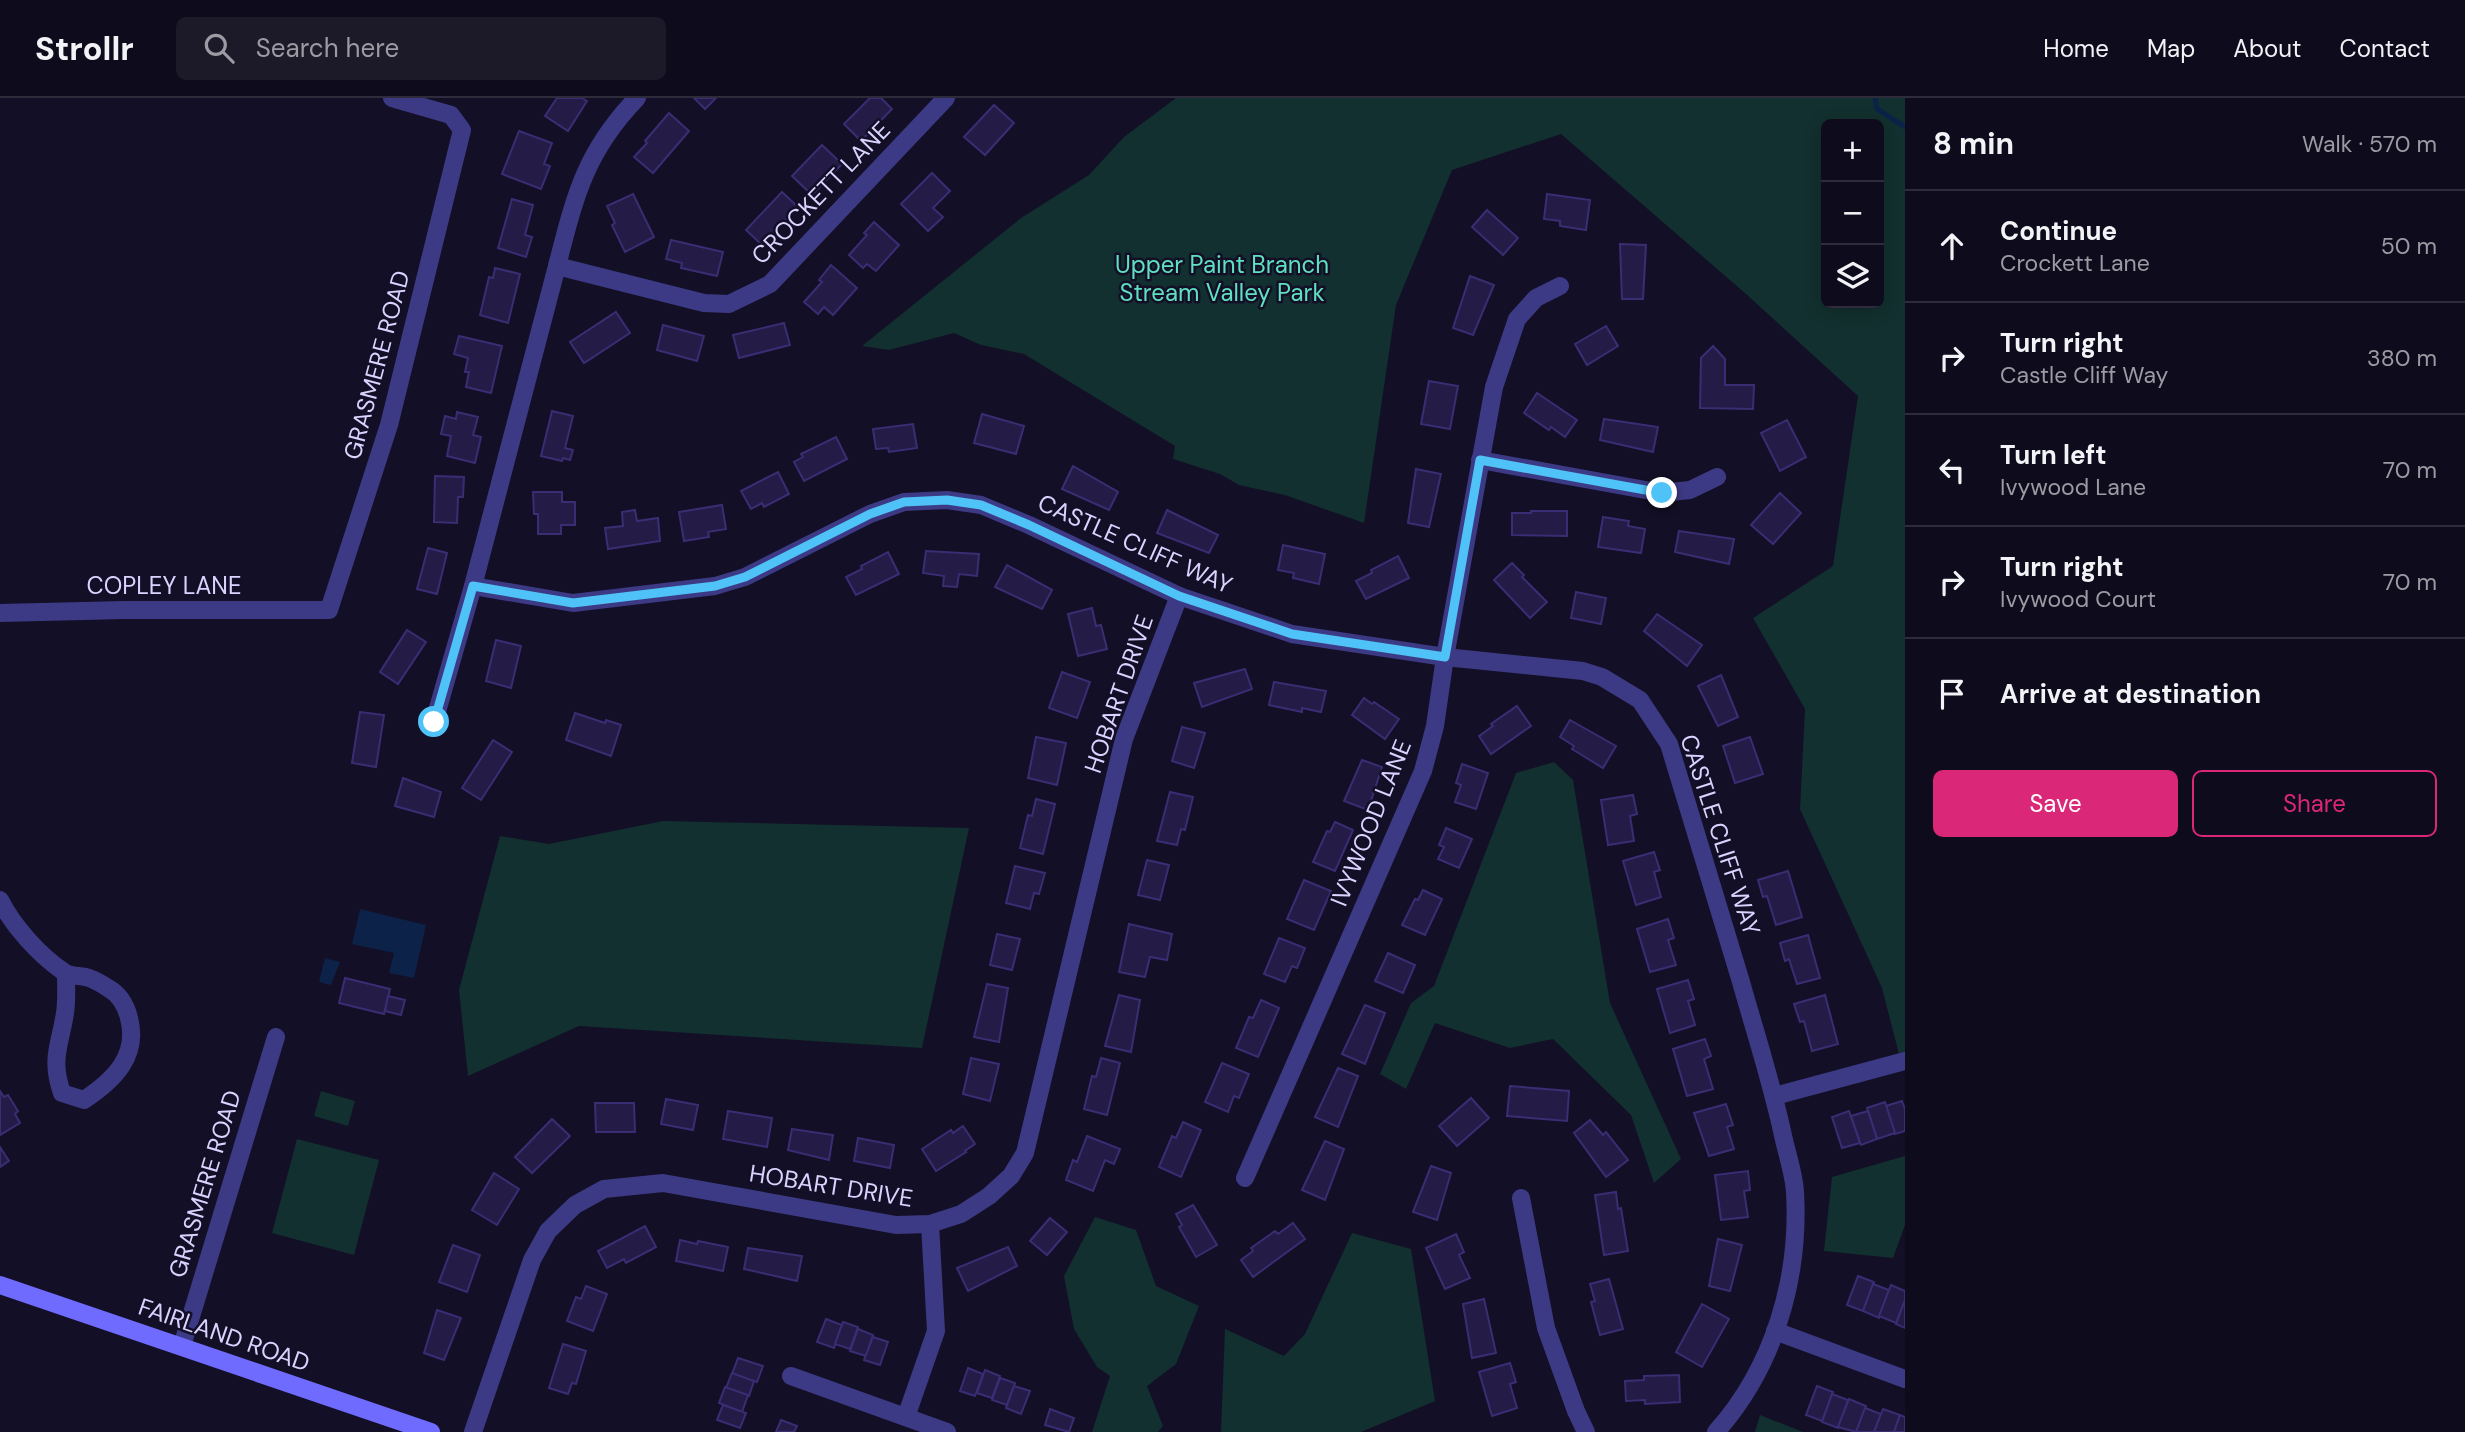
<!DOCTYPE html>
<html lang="en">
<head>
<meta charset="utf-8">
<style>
  body { margin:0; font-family:"DM Sans",sans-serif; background:#1c1929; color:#f1f3f6 }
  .controls { position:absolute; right:21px; top:21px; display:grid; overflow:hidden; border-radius:10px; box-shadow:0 4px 18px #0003 }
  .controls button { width:63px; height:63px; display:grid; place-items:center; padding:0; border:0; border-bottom:2px solid #2e2b3b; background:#0e0b1c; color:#f1f3f6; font:35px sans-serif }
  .stop { position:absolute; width:21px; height:21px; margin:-16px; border:5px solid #4fc3f7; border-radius:50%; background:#fff }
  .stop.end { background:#4fc3f7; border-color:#fff; box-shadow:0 2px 7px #0008 }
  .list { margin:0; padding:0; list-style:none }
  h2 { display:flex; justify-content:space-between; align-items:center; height:91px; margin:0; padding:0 28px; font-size:30px }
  h2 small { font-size:23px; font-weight:400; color:#9b9ba3 }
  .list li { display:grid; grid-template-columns:46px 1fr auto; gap:21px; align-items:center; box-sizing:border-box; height:112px; padding:0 28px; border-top:2px solid #2e2b3b }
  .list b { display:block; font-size:26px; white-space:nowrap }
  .list p { margin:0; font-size:23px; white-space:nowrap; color:#9b9ba3 }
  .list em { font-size:23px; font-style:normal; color:#9b9ba3 }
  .actions { display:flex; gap:14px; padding:21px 28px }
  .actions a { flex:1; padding:16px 0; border:2px solid #db2777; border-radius:10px; text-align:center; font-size:24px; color:#db2777 }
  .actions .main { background:#db2777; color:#fff }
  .icon { flex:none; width:38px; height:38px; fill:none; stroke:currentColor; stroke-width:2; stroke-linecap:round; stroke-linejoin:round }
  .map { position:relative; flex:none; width:1905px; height:1334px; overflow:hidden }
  header { display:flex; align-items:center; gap:42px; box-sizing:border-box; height:98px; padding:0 35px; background:#0e0b1c; border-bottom:2px solid #2e2b3b }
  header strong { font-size:33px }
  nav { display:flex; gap:38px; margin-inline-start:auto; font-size:24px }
  .search { width:490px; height:63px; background:#1c1929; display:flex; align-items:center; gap:18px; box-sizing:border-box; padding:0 24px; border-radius:10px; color:#9b9ba3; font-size:26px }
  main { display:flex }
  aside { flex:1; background:#0e0b1c }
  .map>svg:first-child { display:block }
</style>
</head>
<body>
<header>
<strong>Strollr</strong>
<div class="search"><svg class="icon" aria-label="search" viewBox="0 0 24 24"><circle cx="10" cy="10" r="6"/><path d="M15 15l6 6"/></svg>Search here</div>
<nav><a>Home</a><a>Map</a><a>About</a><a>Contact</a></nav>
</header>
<main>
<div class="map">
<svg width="1905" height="1334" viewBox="0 0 1905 1334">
  <rect width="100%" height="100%" fill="#130f26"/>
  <g fill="#12302f" fill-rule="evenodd">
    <path d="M1176,0H1905V963L1901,964L1882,890L1800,711L1805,611L1753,520L1833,468L1858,298L1746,196L1561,36L1452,72L1396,207L1364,425L1285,397L1239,387L1220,376L1173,361L1175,348L1024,256L981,247L954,235L889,252L862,248L1021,120L1089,77L1124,39ZM1826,26H1879V205H1826Z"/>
    <path d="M1554,664L1573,682L1610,905L1681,1061L1654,1085L1631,1017L1553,941L1510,950L1435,925L1406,991L1380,976L1411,905L1434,888L1516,675Z"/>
    <path d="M663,723L969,730L922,950L579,928L468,978L459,892L500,738L549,746Z"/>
    <path d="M321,993L355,1003L348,1028L314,1018Z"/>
    <path d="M297,1041L379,1062L354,1157L272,1135Z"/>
    <path d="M1905,1058V1127L1893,1160L1824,1153L1832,1079Z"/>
    <path d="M1095,1119L1136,1132L1156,1188L1199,1208L1176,1266L1147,1288L1163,1328L1158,1334H1092L1110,1278L1097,1269L1074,1231L1064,1178Z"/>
    <path d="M1352,1135L1411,1151L1435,1303L1361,1334H1221L1225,1231L1284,1258L1305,1236Z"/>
    <path d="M1760,1317L1803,1334H1755Z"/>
  </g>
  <g fill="#0c2248">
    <path d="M360,811L426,827L414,880L389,875L394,855L352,846Z"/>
    <path d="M325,860L340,864L331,887L319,884Z"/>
  </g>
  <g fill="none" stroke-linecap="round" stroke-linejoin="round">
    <path stroke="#0c2248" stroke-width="5" d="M1875,0L1877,11L1905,29"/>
  </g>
  <g fill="#241b47" stroke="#3b2d73" stroke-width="2">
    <path d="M557,0H582L587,3L568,33L545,18Z"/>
    <path d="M694,0H716L705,11Z"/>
    <path d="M870,0H881L892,11L861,43L844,26Z"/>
    <path d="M994,7L1014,25L985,57L964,39Z"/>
    <path d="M669,15L689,33L653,75L634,59L647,45L645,43Z"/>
    <path d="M519,33L552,45L544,66L550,68L541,91L502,76Z"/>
    <path d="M822,47L842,66L812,97L792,78Z"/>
    <path d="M932,75L950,93L933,110L943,119L928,133L901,106Z"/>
    <path d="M782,94L798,109L762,147L746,132Z"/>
    <path d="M633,96L654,139L625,154L612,127L615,125L607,108Z"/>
    <path d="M1547,96L1590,102L1586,132L1560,128V123L1544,121Z"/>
    <path d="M512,101L533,107L525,137L532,139L526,159L498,150Z"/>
    <path d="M1487,112L1518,140L1503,157L1472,129Z"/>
    <path d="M874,124L899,147L876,173L867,166L863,170L849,157L867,137L864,135Z"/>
    <path d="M671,142L723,154L717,178L681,170L682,165L666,161Z"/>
    <path d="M1620,146L1646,147L1643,201H1622Z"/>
    <path d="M831,167L857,190L833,217L824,209L818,216L804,204L822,184L819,182Z"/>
    <path d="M495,170L520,176L508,225L480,217L489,179L493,180Z"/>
    <path d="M1470,178L1494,187L1473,237L1453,230Z"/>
    <path d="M616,214L630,235L584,265L570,244Z"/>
    <path d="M784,225L790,247L739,260L733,237Z"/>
    <path d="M663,227L704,238L697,263L657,252Z"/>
    <path d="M1606,228L1618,248L1587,267L1575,246Z"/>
    <path d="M459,238L502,248L491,295L466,289L469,274H465L468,260L454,256Z"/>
    <path d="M1713,248L1725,261V287H1754L1753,311L1700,310L1701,260Z"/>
    <path d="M1429,283L1458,288L1450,331L1421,326Z"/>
    <path d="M1537,295L1577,322L1565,339L1551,329L1549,332L1524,315Z"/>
    <path d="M552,313L573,318L565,350L573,352L570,362L563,360L562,363L541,358Z"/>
    <path d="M457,314L478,319L473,337L481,339L475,365L447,358L451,338L441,336L445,318L456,321Z"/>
    <path d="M982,316L1024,328L1016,356L974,345Z"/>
    <path d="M1604,321L1658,329L1653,354L1600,342Z"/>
    <path d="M1787,322L1806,359L1780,373L1761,335Z"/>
    <path d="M913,326L917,350L889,354L888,350L876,351L873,331Z"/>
    <path d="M836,339L847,361L804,383L794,364L803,359L801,356Z"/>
    <path d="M1073,368L1118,394L1109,412L1062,391Z"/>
    <path d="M1416,371L1441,376L1429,429L1408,425Z"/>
    <path d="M778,374L789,396L764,409L762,405L751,411L741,393Z"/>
    <path d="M435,378L464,379L463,399H458L457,425L434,424Z"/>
    <path d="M533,394H562V404H575V427H561V436H538V416H534Z"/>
    <path d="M1780,395L1801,415L1773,446L1751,427Z"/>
    <path d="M722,407L726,431L708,434L709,439L684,443L679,414Z"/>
    <path d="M635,412L637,423L658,420L660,443L608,451L605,430L623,428L622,414Z"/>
    <path d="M1167,412L1218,437L1209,455L1157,435Z"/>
    <path d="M1531,413H1567V438L1512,437V415H1531Z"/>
    <path d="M1603,419L1629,423L1628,428L1645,431L1641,455L1598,449Z"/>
    <path d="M1679,433L1734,441L1729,466L1675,454Z"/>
    <path d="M1283,447L1325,456L1319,486L1293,480L1294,475L1278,472Z"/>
    <path d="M428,450L447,455L437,496L417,491Z"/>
    <path d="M926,453L979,456L977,478L959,476L957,489L943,488L944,478L923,475Z"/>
    <path d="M888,454L899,476L856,497L846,479L862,471L861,468Z"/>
    <path d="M1398,458L1409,480L1366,501L1356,483L1372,475L1371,472Z"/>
    <path d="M1512,465L1524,477L1522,479L1547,504L1530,520L1494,482Z"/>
    <path d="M1007,467L1052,492L1042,511L995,489Z"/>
    <path d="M1576,494L1606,500L1601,526L1571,520Z"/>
    <path d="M1092,510L1096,528L1101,527L1107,551L1078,558L1068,516Z"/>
    <path d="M1657,516L1702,547L1687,568L1644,533Z"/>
    <path d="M407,532L426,544L398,586L380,574Z"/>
    <path d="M496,542L521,548L511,590L486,583Z"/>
    <path d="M1245,571L1252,591L1202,609L1194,585Z"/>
    <path d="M1062,574L1090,584L1077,620L1049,610Z"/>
    <path d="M1721,577L1738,619L1718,628L1698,588Z"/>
    <path d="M1274,584L1326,593L1321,614L1302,610V614L1269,607Z"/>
    <path d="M1364,600L1372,606L1374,604L1399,621L1385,641L1352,617Z"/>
    <path d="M1517,608L1531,628L1491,656L1479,638L1493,628L1491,626Z"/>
    <path d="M360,614L384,617L376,669L352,665Z"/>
    <path d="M575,615L605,625L606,622L621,627L611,658L566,642Z"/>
    <path d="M1570,622L1616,648L1603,670L1572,651L1574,648L1560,639Z"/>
    <path d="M1182,629L1205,635L1194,670L1172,663Z"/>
    <path d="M1036,639L1066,645L1057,687L1028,680Z"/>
    <path d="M1750,639L1763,676L1735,685L1723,648Z"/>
    <path d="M493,642L512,654L481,702L462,690Z"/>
    <path d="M1362,662L1382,669L1368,712L1344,703Z"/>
    <path d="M1462,666L1488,675L1476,711L1455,704L1461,687L1456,685Z"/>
    <path d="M403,680L441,694L434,719L395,708Z"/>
    <path d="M1170,694L1193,699L1185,732L1181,731L1177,747L1157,743Z"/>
    <path d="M1633,697L1637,716L1630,718L1634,743L1608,747L1601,702Z"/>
    <path d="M1036,701L1055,706L1043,756L1020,750L1028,717L1032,718Z"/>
    <path d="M1335,724L1353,732L1335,773L1313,764L1327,733L1330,734Z"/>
    <path d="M1446,730L1472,741L1459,770L1438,761L1444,749L1439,747Z"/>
    <path d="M1654,754L1660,772L1654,774L1661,799L1636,807L1623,763Z"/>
    <path d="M1147,762L1169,767L1160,802L1138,797Z"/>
    <path d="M1015,768L1045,775L1039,796L1034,795L1030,811L1006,805Z"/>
    <path d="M1788,773L1802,819L1776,827L1767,798L1763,799L1758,782Z"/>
    <path d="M1304,782L1331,793L1314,832L1287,821Z"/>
    <path d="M1423,792L1442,801L1425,837L1402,827L1415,801L1418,802Z"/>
    <path d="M1668,821L1674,840L1668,842L1676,867L1650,874L1637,831Z"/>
    <path d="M1129,826L1172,836L1167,862L1150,859L1145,879L1119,874Z"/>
    <path d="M997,836L1020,841L1012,872L990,867Z"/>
    <path d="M1808,837L1820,880L1797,886L1789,861L1785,863L1780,845Z"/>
    <path d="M1279,840L1305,850L1297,870L1292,868L1285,884L1264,876Z"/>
    <path d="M1388,855L1415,867L1403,895L1375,883Z"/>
    <path d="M345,880L390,891L384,916L339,905Z"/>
    <path d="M1688,882L1694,901L1688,903L1695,927L1670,935L1657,891Z"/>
    <path d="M987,886L1008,890L999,944L974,939Z"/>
    <path d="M1119,897L1140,902L1131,954L1105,948Z"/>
    <path d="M1825,897L1838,946L1812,953L1804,923L1800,924L1794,906Z"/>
    <path d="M388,898L405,902L401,917L385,913Z"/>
    <path d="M1261,902L1279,910L1258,959L1236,950L1249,919L1253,920Z"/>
    <path d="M1365,907L1385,915L1365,966L1342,956Z"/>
    <path d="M1705,941L1711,958L1704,961L1713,991L1687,998L1673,951Z"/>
    <path d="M971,960L999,966L990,1003L963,996Z"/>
    <path d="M1101,960L1120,965L1107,1017L1084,1011L1092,978L1096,979Z"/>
    <path d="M1222,965L1249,976L1239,1000L1234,998L1228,1014L1205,1004Z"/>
    <path d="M1338,970L1358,978L1338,1029L1315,1019Z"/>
    <path d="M1510,988L1569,993L1567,1023L1507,1018Z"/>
    <path d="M0,993L4,999L8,997L18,1013L15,1016L20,1025L0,1037Z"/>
    <path d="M1471,1000L1489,1020L1457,1048L1439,1028Z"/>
    <path d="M666,1001L698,1007L693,1032L661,1026Z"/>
    <path d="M1902,1003L1905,1011V1033L1895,1036L1886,1008Z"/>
    <path d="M1885,1004L1895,1035L1877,1041L1867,1010Z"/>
    <path d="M595,1005H634L635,1034H596Z"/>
    <path d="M1726,1006L1733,1027L1727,1029L1734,1051L1709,1058L1694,1015Z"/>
    <path d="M728,1013L772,1020L767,1049L723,1041Z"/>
    <path d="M1849,1013L1860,1045L1842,1050L1832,1019Z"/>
    <path d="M1868,1013L1877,1041L1861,1047L1851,1018Z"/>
    <path d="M552,1021L570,1038L532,1075L515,1059Z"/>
    <path d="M1590,1022L1603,1037L1606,1034L1628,1062L1606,1079L1574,1035Z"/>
    <path d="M1183,1024L1201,1032L1181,1079L1159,1069L1172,1038L1176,1040Z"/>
    <path d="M963,1028L975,1046L965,1053L966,1054L936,1073L922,1051L951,1032L953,1035Z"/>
    <path d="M792,1031L833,1037L829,1062L788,1052Z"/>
    <path d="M1087,1038L1120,1051L1114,1066L1105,1062L1093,1093L1066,1082L1073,1062L1077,1064Z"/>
    <path d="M858,1040L894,1047L890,1070L854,1063Z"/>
    <path d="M1325,1043L1344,1051L1325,1102L1302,1092Z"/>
    <path d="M0,1049L9,1063L0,1069Z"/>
    <path d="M1431,1068L1451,1075L1437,1122L1413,1114Z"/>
    <path d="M1748,1073L1750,1092L1744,1093L1748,1119L1721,1122L1715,1077Z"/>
    <path d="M494,1075L519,1091L497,1127L472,1112Z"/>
    <path d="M1616,1094L1618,1111L1621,1110L1628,1153L1604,1157L1595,1097Z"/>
    <path d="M1193,1107L1217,1147L1196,1159L1179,1129L1182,1127L1176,1116Z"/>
    <path d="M1050,1120L1067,1134L1047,1157L1030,1143Z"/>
    <path d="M1293,1125L1305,1141L1253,1179L1241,1162L1253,1153L1251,1150L1275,1133L1278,1136Z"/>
    <path d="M645,1128L656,1149L626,1165L624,1161L607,1170L598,1153Z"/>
    <path d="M1456,1136L1464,1154L1459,1157L1470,1180L1445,1191L1426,1150Z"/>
    <path d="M1718,1141L1742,1147L1730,1193L1709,1188Z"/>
    <path d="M680,1142L697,1146L698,1143L728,1149L723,1173L676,1163Z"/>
    <path d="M453,1147L480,1157L467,1194L439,1184Z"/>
    <path d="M1008,1149L1017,1168L968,1193L957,1170Z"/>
    <path d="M748,1150L802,1158L797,1183L744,1171Z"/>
    <path d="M1858,1178L1874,1184L1863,1213L1847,1207Z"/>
    <path d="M1609,1181L1623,1231L1600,1237L1591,1204L1595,1203L1590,1186Z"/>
    <path d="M1873,1186L1889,1192L1879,1220L1863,1213Z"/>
    <path d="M1891,1187L1905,1193V1202L1896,1225L1879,1218Z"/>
    <path d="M586,1188L607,1196L593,1233L567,1223L576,1199L581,1201Z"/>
    <path d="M1484,1201L1496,1255L1472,1260L1463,1206Z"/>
    <path d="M1905,1202V1230L1896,1226Z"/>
    <path d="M1702,1206L1729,1221L1702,1269L1676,1254Z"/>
    <path d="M437,1212L461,1220L444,1262L424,1255Z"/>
    <path d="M826,1221L842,1227L834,1250L817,1244Z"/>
    <path d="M843,1224L858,1229L850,1251L835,1246Z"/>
    <path d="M858,1231L873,1237L866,1258L850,1253Z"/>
    <path d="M873,1239L888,1244L880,1267L864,1262Z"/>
    <path d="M563,1246L586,1253L576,1286L572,1285L568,1296L549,1290Z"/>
    <path d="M738,1260L763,1268L757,1284L732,1276Z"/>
    <path d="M1510,1265L1516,1284L1510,1286L1517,1310L1492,1318L1479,1274Z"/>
    <path d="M968,1270L983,1276L975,1298L960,1293Z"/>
    <path d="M985,1272L1000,1278L992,1300L977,1295Z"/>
    <path d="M732,1275L754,1283L749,1298L726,1290Z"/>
    <path d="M1679,1277L1680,1304L1645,1306V1302L1626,1303L1625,1283L1644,1282V1278Z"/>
    <path d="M1000,1280L1015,1285L1007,1307L992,1302Z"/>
    <path d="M1014,1288L1030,1293L1021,1316L1006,1310Z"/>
    <path d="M1817,1288L1833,1294L1822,1323L1806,1317Z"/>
    <path d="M725,1289L748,1297L742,1314L719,1305Z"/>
    <path d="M1832,1296L1848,1302L1838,1330L1822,1324Z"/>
    <path d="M1849,1301L1866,1308L1856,1334L1838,1329Z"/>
    <path d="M723,1307L746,1315L740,1330L717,1322Z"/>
    <path d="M1865,1310L1881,1316L1874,1334H1856Z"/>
    <path d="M1050,1311L1074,1320L1069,1334L1045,1327Z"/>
    <path d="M1883,1311L1900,1317L1894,1334H1874Z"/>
    <path d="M1900,1317L1905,1319V1334H1894Z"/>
    <path d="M781,1322L797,1328L794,1334H776Z"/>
  </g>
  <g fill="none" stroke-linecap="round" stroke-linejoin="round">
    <g stroke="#3d3a85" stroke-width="18">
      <path d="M637,0C585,54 575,98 557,168L704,205L729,206L770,186L946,0"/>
      <path d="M1480,362L1662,395L1690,392L1717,379"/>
      <path d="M473,488L573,505L715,488L745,479L870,416L904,404L947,402L981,407L1029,427L1179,498L1292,536L1445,559L1583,573L1602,579L1640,602L1669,646C1693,725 1717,805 1741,884C1756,937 1773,989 1784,1042C1788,1059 1794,1077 1795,1094C1800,1180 1774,1269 1716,1334"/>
      <path d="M0,515L124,512H329L389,327L462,32L451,17L392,0"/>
      <path d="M434,624L473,488L557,168"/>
      <path d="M0,802C13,828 39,857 64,874C71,879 81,877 89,880C95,882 102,886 108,890C119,896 126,908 129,920C139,958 114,982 84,1002L62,995C50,960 60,948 65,915C67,902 66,889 66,876"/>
      <path d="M1775,998L1905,963"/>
      <path d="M1245,1080L1423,673L1435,628L1445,559L1494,289L1517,221L1536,200L1560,188"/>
      <path d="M1521,1100L1546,1230L1576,1313L1586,1334"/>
      <path d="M1775,1233L1905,1281"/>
      <path d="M182,1248L276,939"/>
      <path d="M791,1278L947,1334"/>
      <path d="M906,1319L936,1233L930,1126"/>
      <path d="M473,1334L532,1162L548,1133L575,1107L604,1091L663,1085L896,1127L930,1126L961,1116L989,1098L1011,1078L1025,1055L1124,641L1179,498"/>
    </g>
    <path stroke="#6f6bff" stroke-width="18" d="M0,1187L431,1334"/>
  </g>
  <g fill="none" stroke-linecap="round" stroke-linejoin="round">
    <path stroke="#4fc3f7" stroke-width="9" d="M434,624L473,488L573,505L715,488L745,479L870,416L904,404L947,402L981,407L1029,427L1179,498L1292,536L1445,559L1480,362L1662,395"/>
  </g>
  <g text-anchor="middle" stroke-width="5" stroke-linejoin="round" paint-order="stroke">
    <g font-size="24" fill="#d9d4ff" stroke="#130f26">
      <text transform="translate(821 95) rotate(-46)" y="8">CROCKETT LANE</text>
      <text transform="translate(377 267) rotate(-75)" y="8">GRASMERE ROAD</text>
      <text transform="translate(1135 446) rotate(24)" y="8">CASTLE CLIFF WAY</text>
      <text x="164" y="496">COPLEY LANE</text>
      <text transform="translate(1119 596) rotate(-71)" y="8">HOBART DRIVE</text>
      <text transform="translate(1371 725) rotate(-68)" y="8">IVYWOOD LANE</text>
      <text transform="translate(1720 737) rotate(72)" y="8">CASTLE CLIFF WAY</text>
      <text transform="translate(205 1086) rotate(-73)" y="8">GRASMERE ROAD</text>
      <text transform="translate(831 1088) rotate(9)" y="8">HOBART DRIVE</text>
      <text transform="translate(224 1237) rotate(19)" y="8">FAIRLAND ROAD</text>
    </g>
    <g font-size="24" fill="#5fe0c0" stroke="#130f26">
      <text x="1222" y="175">Upper Paint Branch<tspan x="1222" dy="28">Stream Valley Park</tspan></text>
    </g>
  </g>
</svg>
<div class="controls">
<button>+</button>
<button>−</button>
<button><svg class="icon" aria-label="layers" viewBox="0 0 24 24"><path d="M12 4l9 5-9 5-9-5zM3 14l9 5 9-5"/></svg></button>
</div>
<div class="stop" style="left:434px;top:624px"></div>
<div class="stop end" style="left:1662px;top:395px"></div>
</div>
<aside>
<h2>8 min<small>Walk · 570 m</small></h2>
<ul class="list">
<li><svg class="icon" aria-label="ahead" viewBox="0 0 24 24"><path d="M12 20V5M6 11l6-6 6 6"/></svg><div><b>Continue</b><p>Crockett Lane</p></div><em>50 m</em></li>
<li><svg class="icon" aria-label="right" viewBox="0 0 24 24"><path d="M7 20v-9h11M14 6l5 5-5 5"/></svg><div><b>Turn right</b><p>Castle Cliff Way</p></div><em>380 m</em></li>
<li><svg class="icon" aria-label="left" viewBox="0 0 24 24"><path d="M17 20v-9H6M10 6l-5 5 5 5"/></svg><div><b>Turn left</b><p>Ivywood Lane</p></div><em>70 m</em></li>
<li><svg class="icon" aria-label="right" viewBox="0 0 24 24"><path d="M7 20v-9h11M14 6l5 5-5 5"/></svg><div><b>Turn right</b><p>Ivywood Court</p></div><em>70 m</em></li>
<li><svg class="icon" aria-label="arrive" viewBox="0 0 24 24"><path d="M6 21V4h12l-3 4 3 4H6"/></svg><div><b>Arrive at destination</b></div></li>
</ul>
<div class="actions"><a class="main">Save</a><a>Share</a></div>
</aside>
</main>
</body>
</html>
